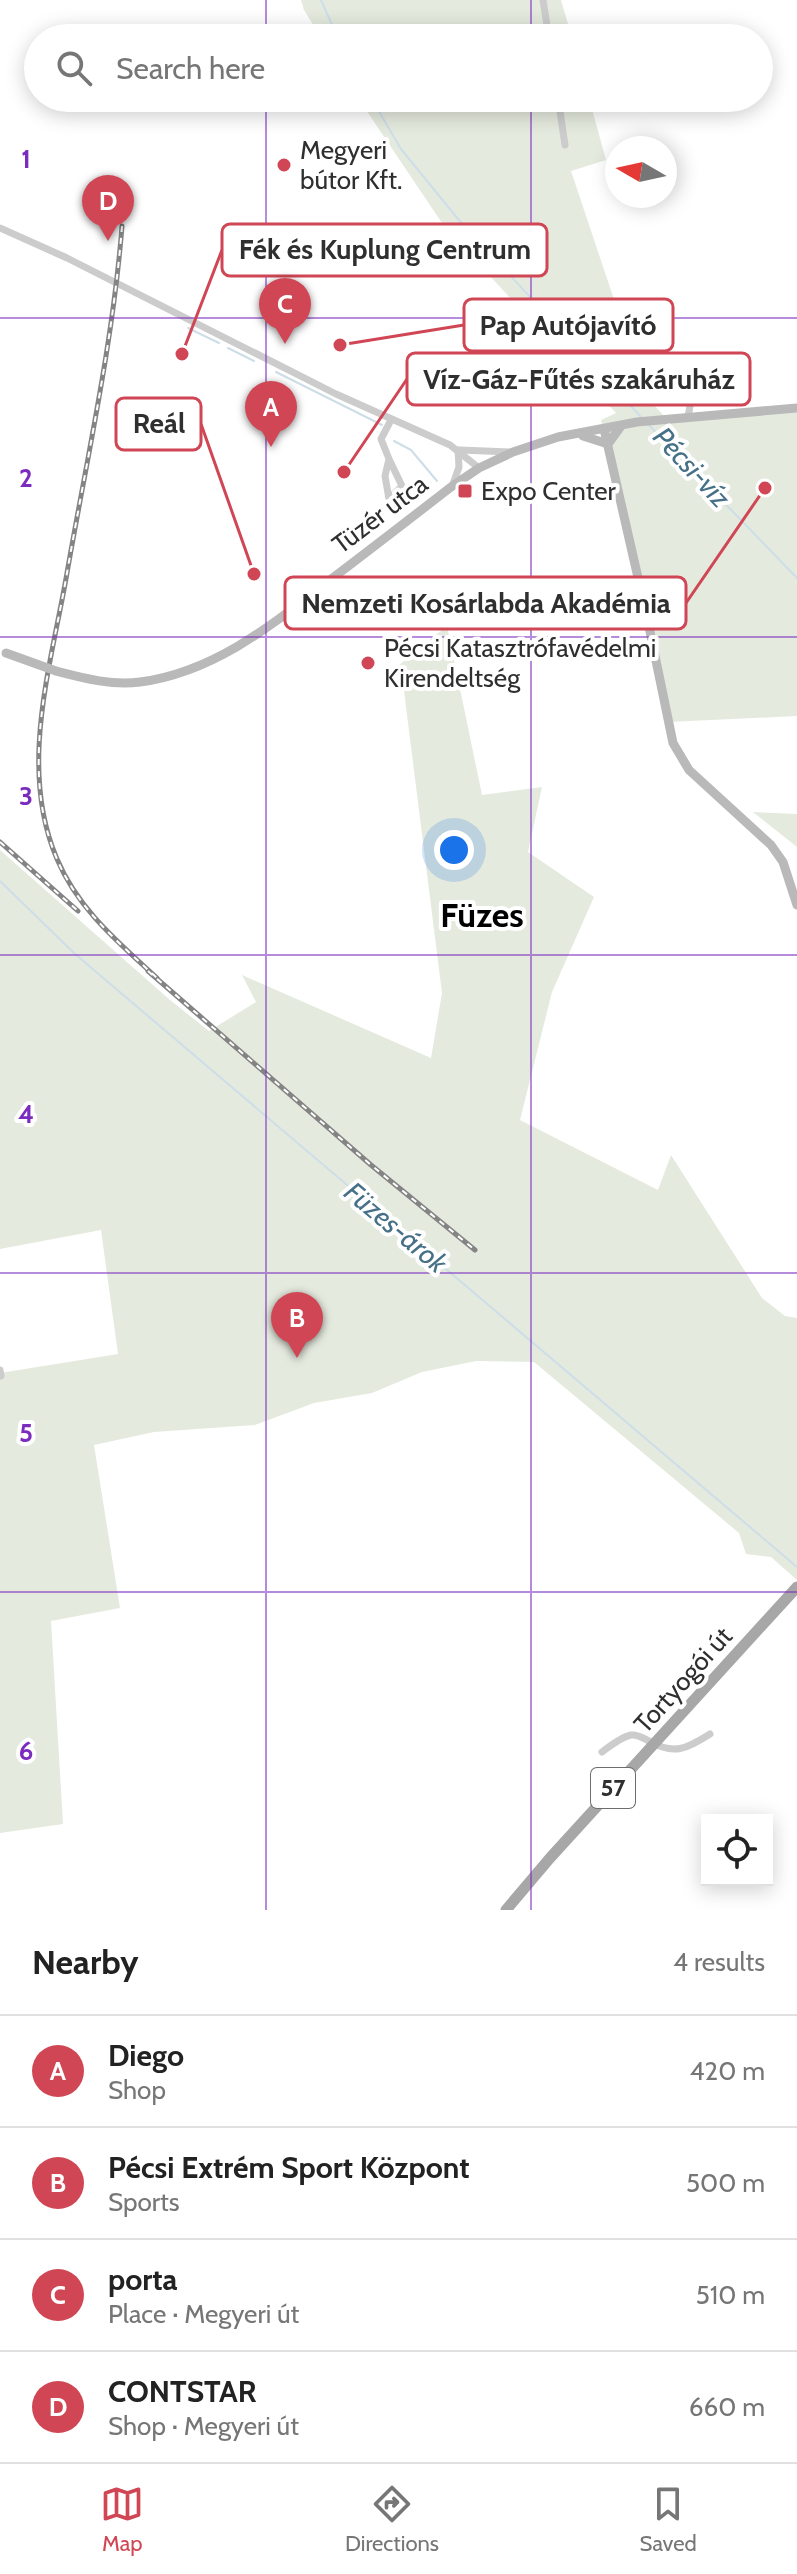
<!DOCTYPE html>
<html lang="en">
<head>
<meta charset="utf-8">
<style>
  body { margin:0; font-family:Cabin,sans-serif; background:#f6f6f6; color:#222 }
  .controls { position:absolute; right:24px; bottom:24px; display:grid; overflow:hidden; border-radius:0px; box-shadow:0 4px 20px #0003 }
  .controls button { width:72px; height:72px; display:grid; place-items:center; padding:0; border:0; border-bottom:2px solid #e0e0e0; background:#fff; color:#222; font:40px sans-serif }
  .compass { position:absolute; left:605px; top:136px; width:72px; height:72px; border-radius:50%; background:#fff; box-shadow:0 4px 20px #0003; rotate:279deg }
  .you { position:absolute; left:454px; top:850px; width:28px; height:28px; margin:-20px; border:6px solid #fff; border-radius:50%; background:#1a73e8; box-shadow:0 0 0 12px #1a73e833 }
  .badge { display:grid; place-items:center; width:52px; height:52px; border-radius:50%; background:#d04654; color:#fff; font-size:26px; font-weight:700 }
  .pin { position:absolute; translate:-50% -66px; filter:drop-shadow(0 2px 4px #0008) }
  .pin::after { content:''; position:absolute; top:42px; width:28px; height:24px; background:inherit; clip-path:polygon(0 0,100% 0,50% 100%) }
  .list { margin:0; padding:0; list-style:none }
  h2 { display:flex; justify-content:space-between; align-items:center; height:104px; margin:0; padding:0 32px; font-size:34px }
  h2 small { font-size:26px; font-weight:400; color:#767676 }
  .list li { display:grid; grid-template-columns:52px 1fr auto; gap:24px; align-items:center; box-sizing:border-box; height:112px; padding:0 32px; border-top:2px solid #e0e0e0 }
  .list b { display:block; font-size:30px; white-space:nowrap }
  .list p { margin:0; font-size:26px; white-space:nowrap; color:#767676 }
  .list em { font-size:26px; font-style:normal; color:#767676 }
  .icon { flex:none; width:44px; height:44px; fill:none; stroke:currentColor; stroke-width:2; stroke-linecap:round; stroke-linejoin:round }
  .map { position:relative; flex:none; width:797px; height:1910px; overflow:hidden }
  .search { position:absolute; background:#fff; box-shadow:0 4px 20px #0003; left:24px; right:24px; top:24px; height:88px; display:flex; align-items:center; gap:20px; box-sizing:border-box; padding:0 28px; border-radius:44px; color:#767676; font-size:30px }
  .sheet { height:552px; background:#fff }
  nav { display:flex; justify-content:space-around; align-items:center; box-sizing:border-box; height:112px; border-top:2px solid #e0e0e0; background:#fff; font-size:22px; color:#767676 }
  nav a { display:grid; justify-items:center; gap:4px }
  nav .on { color:#d04654 }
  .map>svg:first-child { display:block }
</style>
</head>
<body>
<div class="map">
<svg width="797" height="1910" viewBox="0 0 797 1910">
  <rect width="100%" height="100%" fill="#fff"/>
  <g fill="#e5eade">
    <path d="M301,0H561L572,38H321L304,10Z"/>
    <path d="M358,98H589L606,160L571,171L647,398L669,421L797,408V716L668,722L601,420L616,413L444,226Z"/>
    <path d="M447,626L482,795L542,787L528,852L594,897L552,992L520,1120L658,1190L671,1155L762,1298L785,1316L797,1318V1580L771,1557L746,1554L739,1533L534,1362L476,1361L422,1372L372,1393L314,1403L255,1425L154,1432L94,1445L120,1608L51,1621L63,1824L0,1833V1373L118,1354L101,1230L0,1249V850L170,1000L209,1031L256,1002L242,975L431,1058L442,993L403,683L398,666Z"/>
    <path d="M753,812L797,814V847Z"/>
  </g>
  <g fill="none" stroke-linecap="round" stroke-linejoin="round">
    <g stroke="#cddee8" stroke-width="2">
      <path d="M321,0L338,38"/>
      <path d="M371,98L401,149L458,219L641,417"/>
      <path d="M188,328L219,343"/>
      <path d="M228,348L254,361"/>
      <path d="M276,372L382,425"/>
      <path d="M648,424L797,578"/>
      <path d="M394,441L411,450L437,481"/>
      <path d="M0,881L75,954L797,1567"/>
    </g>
    <g stroke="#ccc" stroke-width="7">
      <path d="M543,0L549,38"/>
      <path d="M558,98L565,145"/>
      <path d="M0,228L67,258L336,394L450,445L479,468"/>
      <path d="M678,356L690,406L688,417"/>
      <path d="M460,450L511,452"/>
      <path d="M389,459L402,486L389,499L385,476L389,459L381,439L391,420"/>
      <path d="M452,487L459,467L458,450"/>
      <path d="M0,1370L1,1376"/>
      <path d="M602,1752C610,1746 621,1737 631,1735C638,1734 643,1738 649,1741C675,1756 687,1748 710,1734"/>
    </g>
    <g stroke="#b9b9b9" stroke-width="9">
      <path d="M604,429L647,617L673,743L689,770L771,845L783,862L797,905"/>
      <path d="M583,436L608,444L621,426"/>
      <path d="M56,671C83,678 112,686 140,682C215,672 273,624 330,580C371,549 411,518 451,487L479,468L513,452L558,437L637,422L797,408"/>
    </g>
    <path stroke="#a7a7a7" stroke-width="11" d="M506,1910L550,1858L797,1587"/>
    <defs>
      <g id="rail">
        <path d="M122,226C113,342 87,458 67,573C51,666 18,768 57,859C78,909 118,942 157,978"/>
        <path d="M0,842L78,911"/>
        <path d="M148,971L371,1165L475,1250"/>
      </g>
    </defs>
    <use href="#rail" stroke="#848484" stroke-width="5"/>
    <use href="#rail" stroke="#fff" stroke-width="2" stroke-dasharray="6" stroke-linecap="butt"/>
    <path stroke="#b9b9b9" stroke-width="9" d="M6,653L56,671"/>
  </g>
  <path fill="none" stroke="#7b2cbf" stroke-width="2" stroke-opacity="0.55" d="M266,0V38M531,0V38M266,98V1910M531,98V1910M0,318H797M0,637H797M0,955H797M0,1273H797M0,1592H797"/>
  <g fill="#d04654" stroke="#fff" stroke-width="3">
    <circle cx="284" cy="165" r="8"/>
    <rect x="457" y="483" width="16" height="16" rx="4"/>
    <circle cx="368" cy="663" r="8"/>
  </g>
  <g text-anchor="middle" stroke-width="8" stroke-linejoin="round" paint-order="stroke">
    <rect fill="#fff" stroke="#6d6d6d" stroke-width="2" x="591" y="1768" width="44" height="40" rx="6"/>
    <g font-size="24" font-weight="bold" fill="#2f2f2f">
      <text x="613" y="1796">57</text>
    </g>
    <g font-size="26" fill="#2f2f2f" stroke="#fff" text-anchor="start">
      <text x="300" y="159">Megyeri<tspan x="300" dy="30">bútor Kft.</tspan></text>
      <text x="481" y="500">Expo Center</text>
      <text x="384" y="657">Pécsi Katasztrófavédelmi<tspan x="384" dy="30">Kirendeltség</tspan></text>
    </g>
    <g font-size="26" fill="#2f2f2f" stroke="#fff">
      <text transform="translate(380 514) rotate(-37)" y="9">Tüzér utca</text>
      <text transform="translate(683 1680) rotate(-48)" y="9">Tortyogói út</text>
    </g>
    <g font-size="28" font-style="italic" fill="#467087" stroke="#fff">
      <text transform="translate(692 467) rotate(47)" y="10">Pécsi-víz</text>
      <text transform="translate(396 1227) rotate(40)" y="10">Füzes-árok</text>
    </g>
    <g font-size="34" font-weight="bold" fill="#000" stroke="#fff">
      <text x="482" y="927">Füzes</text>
    </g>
  </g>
  <g font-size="26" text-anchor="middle" font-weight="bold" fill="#7b2cbf" stroke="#fff" stroke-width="8" stroke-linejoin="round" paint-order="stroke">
    <text x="26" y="168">1</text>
    <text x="26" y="487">2</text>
    <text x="26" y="805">3</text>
    <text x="26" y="1123">4</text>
    <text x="26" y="1442">5</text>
    <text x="26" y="1760">6</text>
  </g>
  <path fill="none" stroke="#d04654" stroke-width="3" d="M182 354L222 250M340 345L464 325M344 472L407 379M254 574L201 424M765 488L686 603"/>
  <g fill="#d04654" stroke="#fff" stroke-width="3">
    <circle cx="182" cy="354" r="8"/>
    <circle cx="340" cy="345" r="8"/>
    <circle cx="344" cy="472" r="8"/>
    <circle cx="254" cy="574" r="8"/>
    <circle cx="765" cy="488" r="8"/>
  </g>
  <g fill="#fff" stroke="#d04654" stroke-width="3">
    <rect x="222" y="224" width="325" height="52" rx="8"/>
    <rect x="464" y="299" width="209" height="52" rx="8"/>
    <rect x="407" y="353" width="343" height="52" rx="8"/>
    <rect x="116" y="398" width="85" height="52" rx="8"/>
    <rect x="285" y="577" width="401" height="52" rx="8"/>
  </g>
  <g font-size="28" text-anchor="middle" font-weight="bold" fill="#2f2f2f">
    <text x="385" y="259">Fék és Kuplung Centrum</text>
    <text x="568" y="335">Pap Autójavító</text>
    <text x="579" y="389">Víz-Gáz-Fűtés szakáruház</text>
    <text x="159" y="433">Reál</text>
    <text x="486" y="613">Nemzeti Kosárlabda Akadémia</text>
  </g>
</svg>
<div class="controls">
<button><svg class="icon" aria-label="locate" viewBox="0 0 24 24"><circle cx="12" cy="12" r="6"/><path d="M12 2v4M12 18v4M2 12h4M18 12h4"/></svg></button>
</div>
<svg class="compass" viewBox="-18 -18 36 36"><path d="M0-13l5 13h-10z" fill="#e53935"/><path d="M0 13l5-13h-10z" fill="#767676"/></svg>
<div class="you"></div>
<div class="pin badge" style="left:271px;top:447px">A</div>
<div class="pin badge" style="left:297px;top:1358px">B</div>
<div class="pin badge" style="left:285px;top:344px">C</div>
<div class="pin badge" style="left:108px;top:241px">D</div>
<div class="search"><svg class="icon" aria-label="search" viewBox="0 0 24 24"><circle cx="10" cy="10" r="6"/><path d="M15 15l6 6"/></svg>Search here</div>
</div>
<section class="sheet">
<h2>Nearby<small>4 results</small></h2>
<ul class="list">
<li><span class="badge">A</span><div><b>Diego</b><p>Shop</p></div><em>420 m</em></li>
<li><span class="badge">B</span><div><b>Pécsi Extrém Sport Központ</b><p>Sports</p></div><em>500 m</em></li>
<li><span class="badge">C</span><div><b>porta</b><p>Place · Megyeri út</p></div><em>510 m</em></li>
<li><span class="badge">D</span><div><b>CONTSTAR</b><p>Shop · Megyeri út</p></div><em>660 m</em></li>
</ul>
</section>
<nav>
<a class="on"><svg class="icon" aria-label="map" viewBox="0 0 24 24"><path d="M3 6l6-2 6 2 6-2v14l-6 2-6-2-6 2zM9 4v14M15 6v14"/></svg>Map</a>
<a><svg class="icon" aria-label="directions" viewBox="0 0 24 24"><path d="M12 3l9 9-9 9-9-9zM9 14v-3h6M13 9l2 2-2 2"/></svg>Directions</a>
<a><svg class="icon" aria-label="saved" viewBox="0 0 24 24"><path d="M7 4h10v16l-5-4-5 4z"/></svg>Saved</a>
</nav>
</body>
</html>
